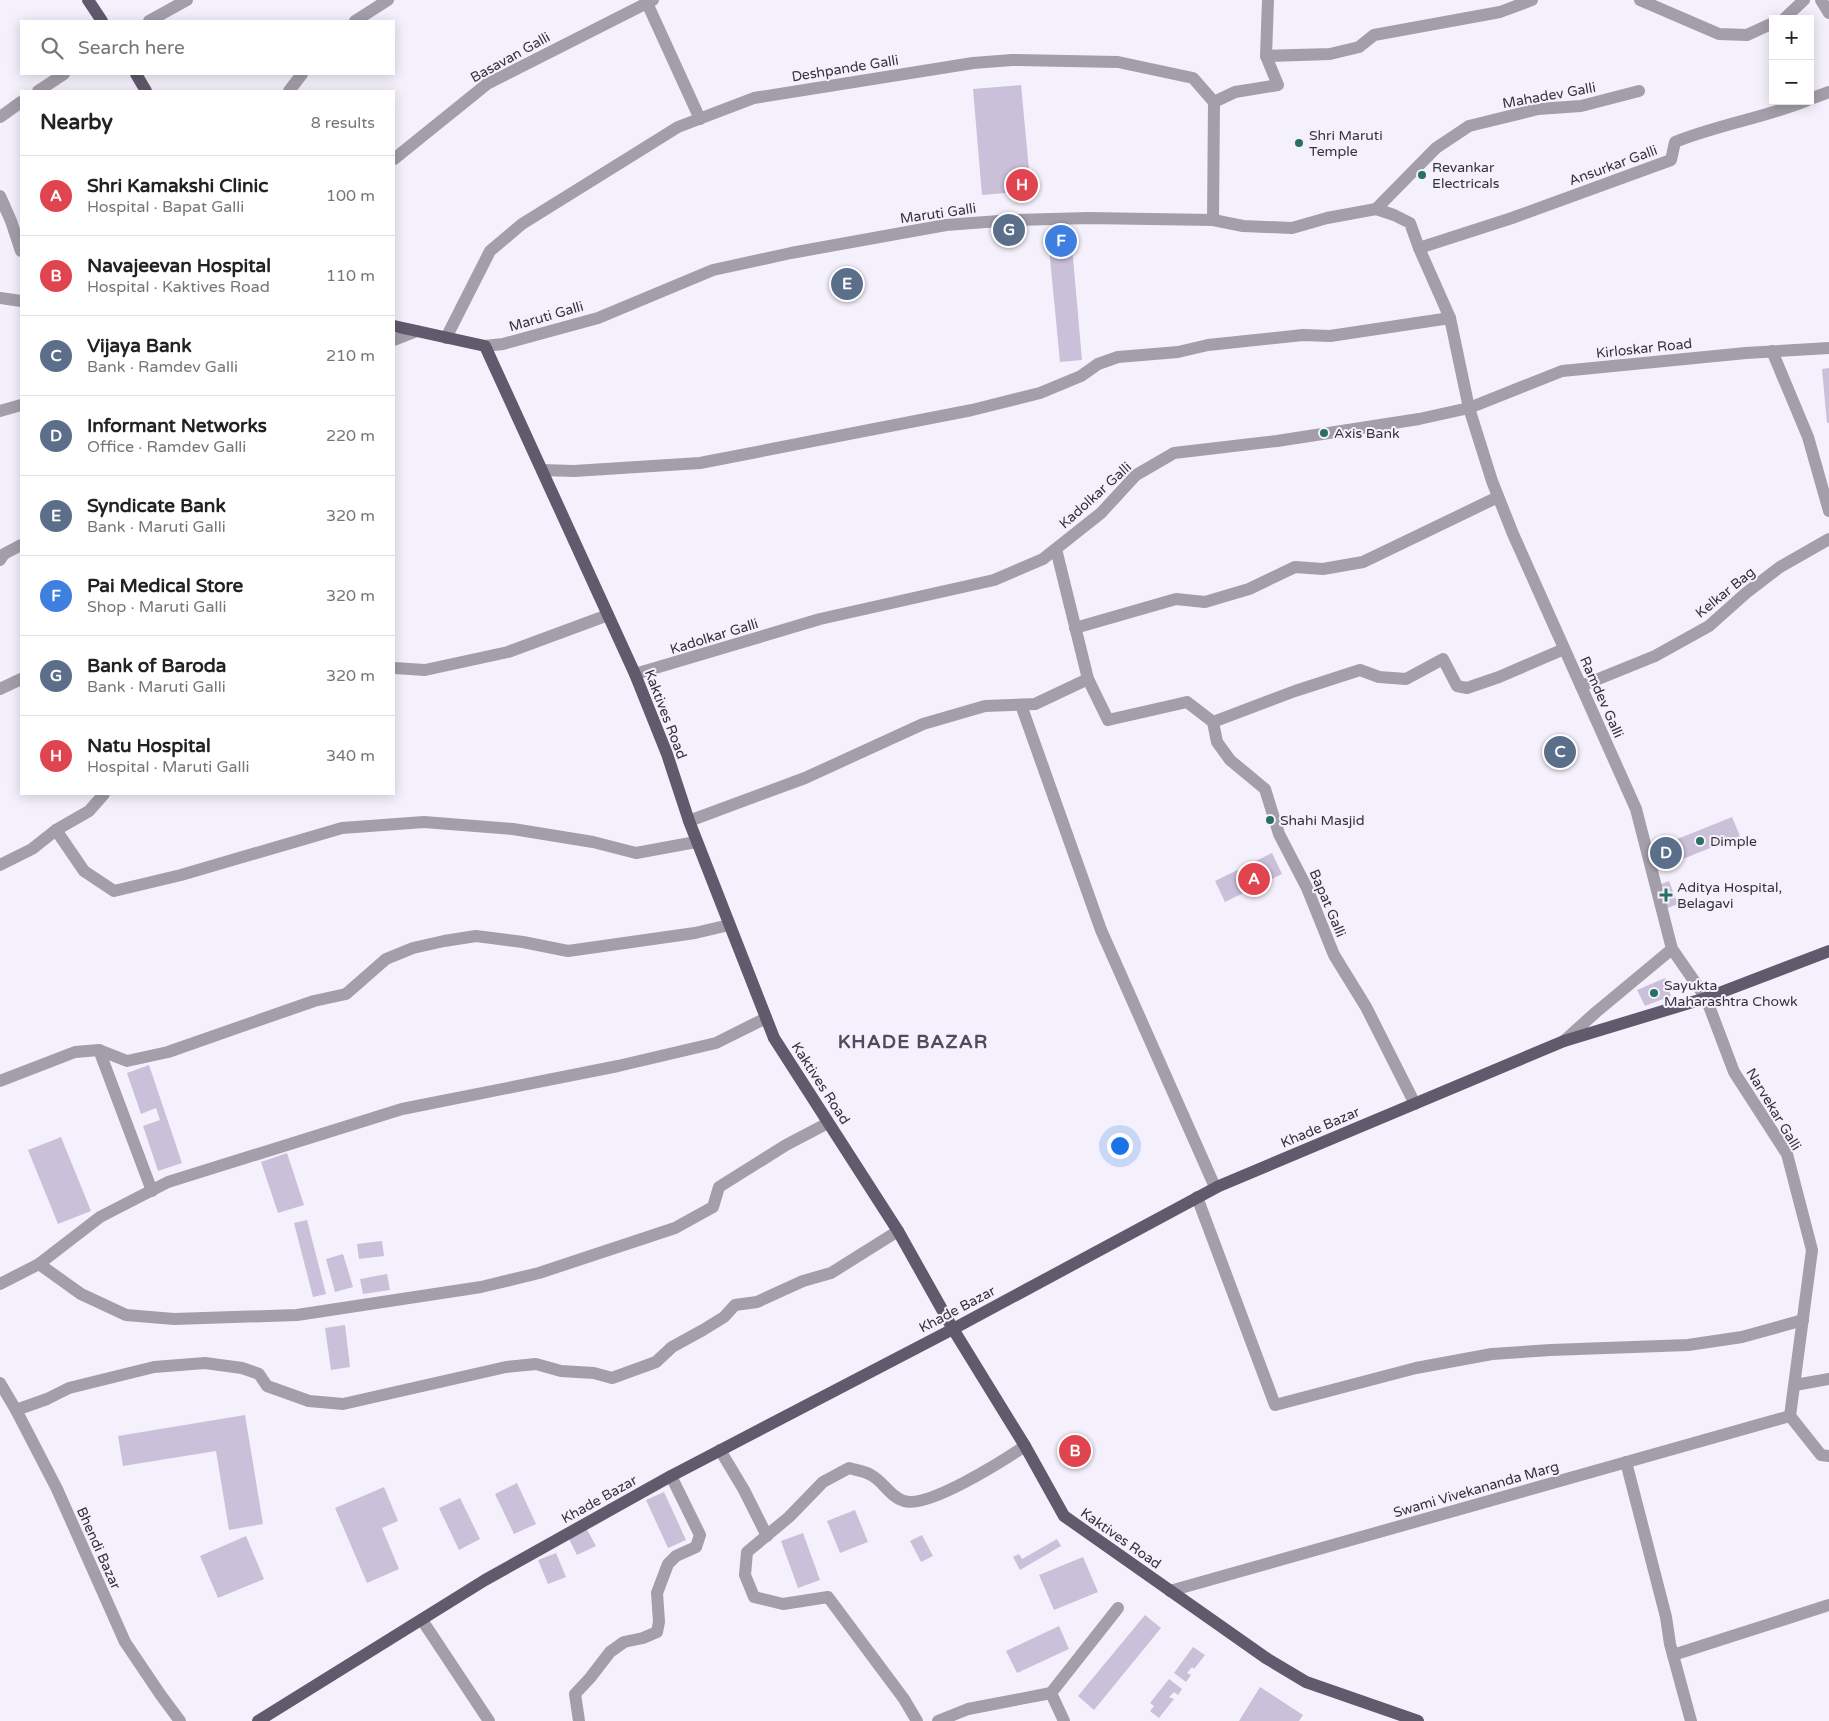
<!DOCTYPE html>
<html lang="en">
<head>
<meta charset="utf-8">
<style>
  body { margin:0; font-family:"Varela Round",sans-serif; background:#f2f2f2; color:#222 }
  .controls { position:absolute; right:15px; top:15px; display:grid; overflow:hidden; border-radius:0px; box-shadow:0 2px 12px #0003 }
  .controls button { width:45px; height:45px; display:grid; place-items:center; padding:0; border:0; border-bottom:1px solid #e0e0e0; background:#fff; color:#222; font:25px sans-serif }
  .you { position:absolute; left:1119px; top:1145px; width:18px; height:18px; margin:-12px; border:4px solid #fff; border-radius:50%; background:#1a73e8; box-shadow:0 0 0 8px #1a73e833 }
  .badge { display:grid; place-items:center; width:32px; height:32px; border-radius:50%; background:#0f766e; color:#fff; font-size:16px; font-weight:700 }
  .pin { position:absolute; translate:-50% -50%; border:2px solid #fff; box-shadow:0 1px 5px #0006 }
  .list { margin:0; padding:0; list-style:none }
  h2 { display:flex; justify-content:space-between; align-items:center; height:65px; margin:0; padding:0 20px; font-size:21px }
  h2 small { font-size:16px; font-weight:400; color:#767676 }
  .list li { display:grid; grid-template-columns:32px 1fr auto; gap:15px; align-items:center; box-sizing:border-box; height:80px; padding:0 20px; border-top:1px solid #e0e0e0 }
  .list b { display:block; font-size:19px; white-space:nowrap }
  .list p { margin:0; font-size:16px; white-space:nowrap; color:#767676 }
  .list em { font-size:16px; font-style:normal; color:#767676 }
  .icon { flex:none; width:28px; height:28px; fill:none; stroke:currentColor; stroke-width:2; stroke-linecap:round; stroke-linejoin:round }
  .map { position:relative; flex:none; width:1829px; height:1721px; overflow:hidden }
  .search { position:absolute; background:#fff; box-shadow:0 2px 12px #0003; left:20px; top:20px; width:375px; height:55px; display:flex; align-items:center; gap:12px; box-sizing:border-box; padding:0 18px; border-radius:0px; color:#767676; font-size:19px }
  .panel { position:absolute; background:#fff; box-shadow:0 2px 12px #0003; left:20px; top:90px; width:375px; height:705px; border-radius:0px }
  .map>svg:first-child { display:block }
</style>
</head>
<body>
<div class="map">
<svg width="1829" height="1721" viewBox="0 0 1829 1721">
  <rect width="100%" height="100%" fill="#f5f1fc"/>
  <g fill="#cbc0d9">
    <path d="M1021,85L1031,191L982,195L973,89Z"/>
    <path d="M1072,246L1082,360L1060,362L1049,248Z"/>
    <path d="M1829,368V423H1827L1822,369Z"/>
    <path d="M1732,817L1740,836L1668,865L1660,846Z"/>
    <path d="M1272,853L1282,874L1225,902L1215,881Z"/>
    <path d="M1669,881L1678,904L1665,909L1656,886Z"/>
    <path d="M1665,978L1671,996L1645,1006L1637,990Z"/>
    <path d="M149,1065L182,1163L158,1171L143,1126L160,1120L156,1108L141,1114L127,1073Z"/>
    <path d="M61,1137L91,1211L58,1224L28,1150Z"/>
    <path d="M287,1153L304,1205L278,1213L261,1162Z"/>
    <path d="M307,1220L326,1294L313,1297L294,1223Z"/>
    <path d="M382,1241L384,1256L359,1259L357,1244Z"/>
    <path d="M343,1254L353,1287L335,1292L326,1259Z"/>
    <path d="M387,1274L390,1290L363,1294L360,1279Z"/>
    <path d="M345,1325L350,1367L331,1370L325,1328Z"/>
    <path d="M245,1415L263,1524L229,1530L216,1451L123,1466L118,1436Z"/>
    <path d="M517,1483L536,1524L514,1534L495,1494Z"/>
    <path d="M384,1487L398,1521L382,1528L399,1569L367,1583L335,1508Z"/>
    <path d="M664,1492L686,1540L668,1548L646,1500Z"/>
    <path d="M460,1498L480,1539L459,1550L439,1508Z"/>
    <path d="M855,1510L868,1542L840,1553L827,1521Z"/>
    <path d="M585,1526L596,1546L577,1555L567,1535Z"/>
    <path d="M803,1533L820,1580L798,1588L781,1541Z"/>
    <path d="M922,1535L933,1556L921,1562L910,1541Z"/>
    <path d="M246,1536L264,1579L218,1598L200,1556Z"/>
    <path d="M1057,1539L1061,1546L1020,1570L1013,1557L1019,1554L1022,1559Z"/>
    <path d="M556,1553L566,1577L548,1584L538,1560Z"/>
    <path d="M1083,1557L1098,1592L1054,1610L1039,1575Z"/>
    <path d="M1145,1615L1161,1628L1094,1710L1078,1696Z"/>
    <path d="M1059,1626L1069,1649L1017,1673L1006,1651Z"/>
    <path d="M1193,1647L1205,1655L1194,1669L1192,1667L1187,1673L1191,1675L1186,1682L1174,1673Z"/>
    <path d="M1169,1679L1182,1689L1178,1695L1174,1692L1169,1697L1174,1699L1159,1718L1150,1711L1154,1706L1150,1703Z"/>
    <path d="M1260,1687L1303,1715L1299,1721H1239Z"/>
  </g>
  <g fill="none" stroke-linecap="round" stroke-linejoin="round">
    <g stroke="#a39ea9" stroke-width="12">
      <path d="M1640,0L1719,34L1747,35L1773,23"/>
      <path d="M1821,0L1829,13"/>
      <path d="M647,3L700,119"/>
      <path d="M1784,19L1804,0"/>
      <path d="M149,21L187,0"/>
      <path d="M355,21L388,0"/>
      <path d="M1266,56L1330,54L1359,47L1374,35L1500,12L1532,0"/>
      <path d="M38,91L64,74"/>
      <path d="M289,91L302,74"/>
      <path d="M1810,99L1829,92"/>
      <path d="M1214,102L1235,92L1278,85L1266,56L1268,0"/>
      <path d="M0,117L21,102"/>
      <path d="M394,159L487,84L653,0"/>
      <path d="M0,196L11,221L21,251"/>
      <path d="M1376,209L1436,148L1469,126L1538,109L1581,106L1639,91"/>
      <path d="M1419,248L1512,218L1671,160L1675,142C1717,125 1763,118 1806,101"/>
      <path d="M0,298L21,301"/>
      <path d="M446,338L490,251L522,224L678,127L754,98L973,63L1012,60L1118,62L1193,78L1214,102L1213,220"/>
      <path d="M394,340L417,331"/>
      <path d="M485,346L503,344L598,318L713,270L791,253L946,225L1012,220L1088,218L1213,220L1243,226L1292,228L1327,218L1376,209L1394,215L1410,223L1419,248L1450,318L1469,408L1492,481L1513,534L1636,809L1672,949L1706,998L1734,1072L1787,1154L1812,1250L1790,1416"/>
      <path d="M1772,351L1808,437L1829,511"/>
      <path d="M0,411L21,405"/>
      <path d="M542,470L574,471L700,463L972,410L1040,393L1081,376L1098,364L1118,357L1178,352L1208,345L1303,335L1330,336L1450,318"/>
      <path d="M0,560L4,554L21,545"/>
      <path d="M1075,628L1176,599L1205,602L1249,589L1295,567L1323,569L1363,562L1498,497"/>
      <path d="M394,668L425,670L508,652L608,615"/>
      <path d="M635,674L820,619L994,580L1043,559L1101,513L1136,475L1174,453L1277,441L1419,419L1469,408L1562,371L1746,353L1829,348"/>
      <path d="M1088,679L1108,720L1187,702L1213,722L1295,691L1360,670L1379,677L1406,679L1443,659L1457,686L1467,688L1499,677L1564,649"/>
      <path d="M1581,686L1655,656L1709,626L1746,593L1780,567L1829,539"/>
      <path d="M0,689L21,679"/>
      <path d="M1021,705L1101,930L1215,1187"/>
      <path d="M1213,722L1217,742L1230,760L1265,789L1279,834L1307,888L1334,955L1366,1007L1415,1104"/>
      <path d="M689,821L805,778L923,724L985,706L1035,704L1088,679L1056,549"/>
      <path d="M56,830L84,871L114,891L181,875L342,828L424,822L513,829L593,842L636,853L696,842"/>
      <path d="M0,865L32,849L56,830L89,811L104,794"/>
      <path d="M1564,1041L1595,1013L1672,949"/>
      <path d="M99,1050L152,1191"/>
      <path d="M0,1081L75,1052L99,1050L127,1061L168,1052L314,1001L346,994L386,959L413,948L444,941L476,936L523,942L568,951L695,933L729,925"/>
      <path d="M1197,1197L1275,1405L1416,1368L1492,1354L1551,1350L1688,1345L1742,1337L1803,1320"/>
      <path d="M39,1264L81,1294L126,1315L174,1319L297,1315L481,1287L539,1273L675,1228L713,1207L719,1187L786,1145L828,1123"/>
      <path d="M0,1284L39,1264L100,1217L168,1182L402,1109L618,1066L716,1043L766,1018"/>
      <path d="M0,1383L16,1410L57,1489L125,1642L160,1694L180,1721"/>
      <path d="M1795,1385L1829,1379"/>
      <path d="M16,1410L47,1399L69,1388L154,1367L205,1363L242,1368L259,1374L267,1386L309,1401L343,1404L506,1367L536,1364L561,1371L594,1373L612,1378L656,1362L672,1347L703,1330L724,1317L735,1305L757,1302L803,1281L831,1273L898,1231"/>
      <path d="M1790,1416L1821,1455L1829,1456"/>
      <path d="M720,1450L744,1490L767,1536"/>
      <path d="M1626,1462L1666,1617L1670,1644L1691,1721"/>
      <path d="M1170,1591L1790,1416"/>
      <path d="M422,1620L489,1721"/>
      <path d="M1673,1655L1829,1605"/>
      <path d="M579,1721L575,1694L590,1678L610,1652L624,1642L643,1638L657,1632L659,1622L657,1593L668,1564L676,1556L696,1547L700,1535L671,1476"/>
      <path d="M917,1721L904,1699L828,1597L783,1604L754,1597L745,1575L747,1552L789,1517L823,1482L849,1468C856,1470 865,1471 871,1475C883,1481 890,1497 904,1501C928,1509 1004,1460 1025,1446"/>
      <path d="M938,1721L968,1709L1051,1693"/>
      <path d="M1064,1721L1051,1693L1118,1608"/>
    </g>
    <g stroke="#61596c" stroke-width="12">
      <path d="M88,0L102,21"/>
      <path d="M136,74L146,91"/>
      <path d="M394,326L485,346L635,674L667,754L689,821L774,1038L898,1231L953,1329L1025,1446L1064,1516L1266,1658L1306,1682L1418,1721"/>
      <path d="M258,1721L485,1580L671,1476L953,1329L1219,1186L1564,1041L1706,998L1829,951"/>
    </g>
  </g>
  <g fill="#286f64" stroke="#f5f1fc" stroke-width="2">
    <circle cx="1299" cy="143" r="5"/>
    <circle cx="1422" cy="175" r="5"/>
    <circle cx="1324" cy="433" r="5"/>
    <circle cx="1270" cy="820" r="5"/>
    <circle cx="1700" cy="841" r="5"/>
    <path d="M1663.5 887.5h5v5h5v5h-5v5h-5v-5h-5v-5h5z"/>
    <circle cx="1654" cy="993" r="5"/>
  </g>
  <g text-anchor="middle" stroke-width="4" stroke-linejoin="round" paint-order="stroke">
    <g font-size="14" fill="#36323c" stroke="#f5f1fc">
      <text transform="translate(510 57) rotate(-29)" y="5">Basavan Galli</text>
      <text transform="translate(845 68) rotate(-9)" y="5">Deshpande Galli</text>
      <text transform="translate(1549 95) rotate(-10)" y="5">Mahadev Galli</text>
      <text transform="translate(1613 165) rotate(-20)" y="5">Ansurkar Galli</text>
      <text transform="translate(938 213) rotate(-8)" y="5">Maruti Galli</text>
      <text transform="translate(546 316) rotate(-16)" y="5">Maruti Galli</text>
      <text transform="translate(1644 348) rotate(-6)" y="5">Kirloskar Road</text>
      <text transform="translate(1095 495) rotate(-42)" y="5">Kadolkar Galli</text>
      <text transform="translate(1725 592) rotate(-39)" y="5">Kelkar Bag</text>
      <text transform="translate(714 636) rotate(-17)" y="5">Kadolkar Galli</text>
      <text transform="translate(1602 697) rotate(66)" y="5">Ramdev Galli</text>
      <text transform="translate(666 714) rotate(69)" y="5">Kaktives Road</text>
      <text transform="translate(1328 903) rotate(67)" y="5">Bapat Galli</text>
      <text transform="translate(821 1083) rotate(57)" y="5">Kaktives Road</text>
      <text transform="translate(1774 1109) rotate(59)" y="5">Narvekar Galli</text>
      <text transform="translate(1320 1127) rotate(-23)" y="5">Khade Bazar</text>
      <text transform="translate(957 1309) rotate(-28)" y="5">Khade Bazar</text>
      <text transform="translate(1476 1489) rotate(-16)" y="5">Swami Vivekananda Marg</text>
      <text transform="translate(599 1499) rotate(-29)" y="5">Khade Bazar</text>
      <text transform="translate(1121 1538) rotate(35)" y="5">Kaktives Road</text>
      <text transform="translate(99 1548) rotate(66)" y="5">Bhendi Bazar</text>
    </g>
    <g font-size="14" fill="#36323c" stroke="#f5f1fc" text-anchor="start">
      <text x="1309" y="140">Shri Maruti<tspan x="1309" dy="16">Temple</tspan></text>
      <text x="1432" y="172">Revankar<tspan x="1432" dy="16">Electricals</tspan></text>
      <text x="1334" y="438">Axis Bank</text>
      <text x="1280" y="825">Shahi Masjid</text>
      <text x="1710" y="846">Dimple</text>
      <text x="1677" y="892">Aditya Hospital,<tspan x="1677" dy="16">Belagavi</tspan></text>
      <text x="1664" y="990">Sayukta<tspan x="1664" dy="16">Maharashtra Chowk</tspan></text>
    </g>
    <g font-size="19" font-weight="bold" letter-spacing="1" fill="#534a5f" stroke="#f5f1fc">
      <text x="913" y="1048">KHADE BAZAR</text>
    </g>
  </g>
</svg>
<div class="controls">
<button>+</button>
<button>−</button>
</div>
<div class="you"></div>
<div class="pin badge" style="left:1254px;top:879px;background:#e0444e">A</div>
<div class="pin badge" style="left:1075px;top:1451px;background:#e0444e">B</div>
<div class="pin badge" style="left:1560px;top:752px;background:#5c6f8a">C</div>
<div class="pin badge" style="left:1666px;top:853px;background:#5c6f8a">D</div>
<div class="pin badge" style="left:847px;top:284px;background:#5c6f8a">E</div>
<div class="pin badge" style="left:1061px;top:241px;background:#3f7fe0">F</div>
<div class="pin badge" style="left:1009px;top:230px;background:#5c6f8a">G</div>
<div class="pin badge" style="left:1022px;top:185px;background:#e0444e">H</div>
<div class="search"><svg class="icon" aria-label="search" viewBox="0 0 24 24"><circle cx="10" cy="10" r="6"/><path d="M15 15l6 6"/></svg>Search here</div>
<section class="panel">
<h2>Nearby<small>8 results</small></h2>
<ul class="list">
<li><span class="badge" style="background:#e0444e">A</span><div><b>Shri Kamakshi Clinic</b><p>Hospital · Bapat Galli</p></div><em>100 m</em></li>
<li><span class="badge" style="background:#e0444e">B</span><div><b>Navajeevan Hospital</b><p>Hospital · Kaktives Road</p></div><em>110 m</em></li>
<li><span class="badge" style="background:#5c6f8a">C</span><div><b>Vijaya Bank</b><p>Bank · Ramdev Galli</p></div><em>210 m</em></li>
<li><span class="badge" style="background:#5c6f8a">D</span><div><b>Informant Networks</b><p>Office · Ramdev Galli</p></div><em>220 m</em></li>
<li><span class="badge" style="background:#5c6f8a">E</span><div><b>Syndicate Bank</b><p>Bank · Maruti Galli</p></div><em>320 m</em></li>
<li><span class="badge" style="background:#3f7fe0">F</span><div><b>Pai Medical Store</b><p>Shop · Maruti Galli</p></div><em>320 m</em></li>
<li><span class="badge" style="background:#5c6f8a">G</span><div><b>Bank of Baroda</b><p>Bank · Maruti Galli</p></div><em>320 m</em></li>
<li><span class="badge" style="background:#e0444e">H</span><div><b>Natu Hospital</b><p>Hospital · Maruti Galli</p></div><em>340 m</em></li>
</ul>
</section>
</div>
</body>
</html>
